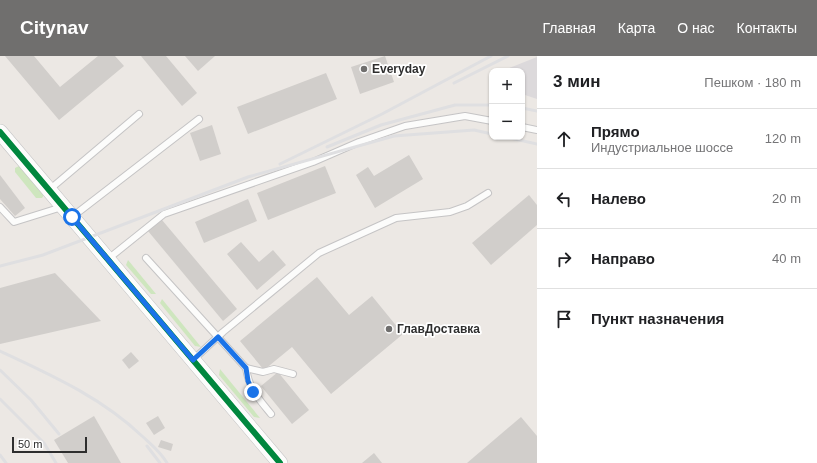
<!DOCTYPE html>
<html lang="ru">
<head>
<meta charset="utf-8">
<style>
  body { margin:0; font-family:Helvetica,sans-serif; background:#f6f6f6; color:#202124 }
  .controls { position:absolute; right:12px; top:12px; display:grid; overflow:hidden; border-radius:8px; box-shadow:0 1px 3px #0004 }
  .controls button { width:36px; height:36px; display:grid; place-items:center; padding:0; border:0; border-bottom:1px solid #e0e0e0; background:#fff; color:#202124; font:20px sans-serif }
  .scale { position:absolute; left:12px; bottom:10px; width:75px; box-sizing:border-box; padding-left:4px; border:2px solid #2e2e2e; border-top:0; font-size:11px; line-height:14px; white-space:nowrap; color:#2e2e2e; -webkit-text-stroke:3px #fff; paint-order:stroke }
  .stop { position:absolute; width:12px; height:12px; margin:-9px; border:3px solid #1a73e8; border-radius:50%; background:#fff }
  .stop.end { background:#1a73e8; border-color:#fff; box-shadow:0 1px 4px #0008 }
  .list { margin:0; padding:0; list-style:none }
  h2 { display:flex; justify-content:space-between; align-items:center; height:52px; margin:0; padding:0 16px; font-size:17px }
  h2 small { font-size:13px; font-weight:400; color:#757577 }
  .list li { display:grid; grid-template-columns:26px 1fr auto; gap:12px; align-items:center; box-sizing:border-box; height:60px; padding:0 16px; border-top:1px solid #e0e0e0 }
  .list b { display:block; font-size:15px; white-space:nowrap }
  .list p { margin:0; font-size:13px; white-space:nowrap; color:#757577 }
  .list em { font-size:13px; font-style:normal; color:#757577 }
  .icon { flex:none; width:22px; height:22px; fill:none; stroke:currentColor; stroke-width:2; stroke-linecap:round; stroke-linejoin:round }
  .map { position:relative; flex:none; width:537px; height:407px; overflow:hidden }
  header { display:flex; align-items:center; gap:24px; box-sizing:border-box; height:56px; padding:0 20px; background:#706f6e; color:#fff }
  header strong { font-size:19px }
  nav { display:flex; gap:22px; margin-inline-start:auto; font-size:14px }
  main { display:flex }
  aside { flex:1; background:#fff }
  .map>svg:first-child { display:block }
</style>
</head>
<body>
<header>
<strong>Citynav</strong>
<nav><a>Главная</a><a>Карта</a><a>О нас</a><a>Контакты</a></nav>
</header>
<main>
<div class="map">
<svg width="537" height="407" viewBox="0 0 537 407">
  <rect width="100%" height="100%" fill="#ece8e4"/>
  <path fill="#dcd9db" d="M537,1V43L522,38V15H502Z"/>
  <g fill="#cee6be">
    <path d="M19,110L44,139L42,142H36L15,116V112Z"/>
    <path d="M128,204L156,238H151L126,209Z"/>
    <path d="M162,243L201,291L195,290L160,247Z"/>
    <path d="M220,313L260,362L254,361L219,319Z"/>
  </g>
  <g fill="#d1cecb">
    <path d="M5,0H34L60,31L98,0H115L124,10L59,64Z"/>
    <path d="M141,0H166L197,37L182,50Z"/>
    <path d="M185,0H215L198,15Z"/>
    <path d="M385,0L394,26L360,38L351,11Z"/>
    <path d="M326,17L337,43L248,78L237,51Z"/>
    <path d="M212,69L221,98L200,105L190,77Z"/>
    <path d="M409,99L423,123L375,152L356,119L368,111L374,120Z"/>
    <path d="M325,110L336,137L268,164L257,137Z"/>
    <path d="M0,119L25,152L15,160L0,143Z"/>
    <path d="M529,139L537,149V169L491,209L472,187Z"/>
    <path d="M248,143L257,165L204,187L195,166Z"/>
    <path d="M162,164L237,253L223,265L148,175Z"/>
    <path d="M241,186L259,206L273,194L286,209L257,234L227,198Z"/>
    <path d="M55,217L101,265L0,288V232Z"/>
    <path d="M317,221L349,259L372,240L403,278L331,338L292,291L264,314L240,285Z"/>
    <path d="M131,296L139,305L129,313L122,304Z"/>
    <path d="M278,316L309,354L292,368L261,330Z"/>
    <path d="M94,360L121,407H68L54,384Z"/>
    <path d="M158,360L165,372L154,379L146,367Z"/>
    <path d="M521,361L537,380V407H467Z"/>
    <path d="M161,384L173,388L171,395L158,391Z"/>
    <path d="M374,397L382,407H362Z"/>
  </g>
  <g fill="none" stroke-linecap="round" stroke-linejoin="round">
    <defs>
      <g id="service">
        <path d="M522,71L537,74"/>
        <path d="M49,134L139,58"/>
        <path d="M0,151L14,166L62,151"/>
        <path d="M72,161L199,63"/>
        <path d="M146,202L246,312C249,333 258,342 271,358"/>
        <path d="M108,203L164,158L313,106L359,86L405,70L465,60L492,65"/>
        <path d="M193,304L223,276L319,197L396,162L450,156L467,150L488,137"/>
        <path d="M246,312L263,316L274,313L293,318"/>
      </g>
      <path id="tertiary" d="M0,76L280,407"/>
    </defs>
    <use href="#service" stroke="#c5c4c5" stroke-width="8"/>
    <use href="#tertiary" stroke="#c5c4c5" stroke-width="16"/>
    <use href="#service" stroke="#fcfcfb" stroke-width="6"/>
    <use href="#tertiary" stroke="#fcfcfb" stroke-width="15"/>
    <g stroke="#dfdfe1" stroke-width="3">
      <path d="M454,27L508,0"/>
      <path d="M522,52L537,55"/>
      <path d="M506,81L537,88"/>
      <path d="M327,91L381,69L455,49H492"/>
      <path d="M280,108L382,58L491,0"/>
      <path d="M0,210L43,199L248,121L394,80L474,74L492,78"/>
      <path d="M0,295C51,319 101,341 142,380C152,389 161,396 167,407"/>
      <path d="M0,314L31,344L59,378"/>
      <path d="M0,343L44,387L56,407"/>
      <path d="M147,390L160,407"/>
      <path d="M0,399L6,407"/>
    </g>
    <defs>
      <path id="cycleway" d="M0,76L280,407"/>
    </defs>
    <use href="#cycleway" stroke="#fff" stroke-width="8"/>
    <use href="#cycleway" stroke="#00873e" stroke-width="6"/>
  </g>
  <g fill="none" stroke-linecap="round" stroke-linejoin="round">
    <path stroke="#1a73e8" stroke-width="5" d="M72,161L193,304L218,281L246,312L248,325L253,336"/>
  </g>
  <g fill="#706f6e" stroke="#fff" stroke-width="1.5">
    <circle cx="364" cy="13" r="4"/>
    <circle cx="389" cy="273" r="4"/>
  </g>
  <g text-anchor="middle" stroke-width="3.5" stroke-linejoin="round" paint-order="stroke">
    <g font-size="12" font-weight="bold" fill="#2e2e2e" stroke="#fff" text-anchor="start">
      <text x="372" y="17">Everyday</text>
      <text x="397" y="277">ГлавДоставка</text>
    </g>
  </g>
</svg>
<div class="controls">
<button>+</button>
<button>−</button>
</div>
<div class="scale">50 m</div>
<div class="stop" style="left:72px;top:161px"></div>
<div class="stop end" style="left:253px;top:336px"></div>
</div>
<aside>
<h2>3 мин<small>Пешком · 180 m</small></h2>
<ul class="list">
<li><svg class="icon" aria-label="ahead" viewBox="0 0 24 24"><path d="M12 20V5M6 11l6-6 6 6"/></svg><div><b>Прямо</b><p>Индустриальное шоссе</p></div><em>120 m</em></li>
<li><svg class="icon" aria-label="left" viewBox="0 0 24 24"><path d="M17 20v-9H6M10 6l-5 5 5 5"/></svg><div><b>Налево</b></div><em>20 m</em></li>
<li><svg class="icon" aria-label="right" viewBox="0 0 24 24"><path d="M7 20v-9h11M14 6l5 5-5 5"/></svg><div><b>Направо</b></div><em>40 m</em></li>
<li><svg class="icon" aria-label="arrive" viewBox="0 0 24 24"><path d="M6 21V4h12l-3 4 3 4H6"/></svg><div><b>Пункт назначения</b></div></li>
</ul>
</aside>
</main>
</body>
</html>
